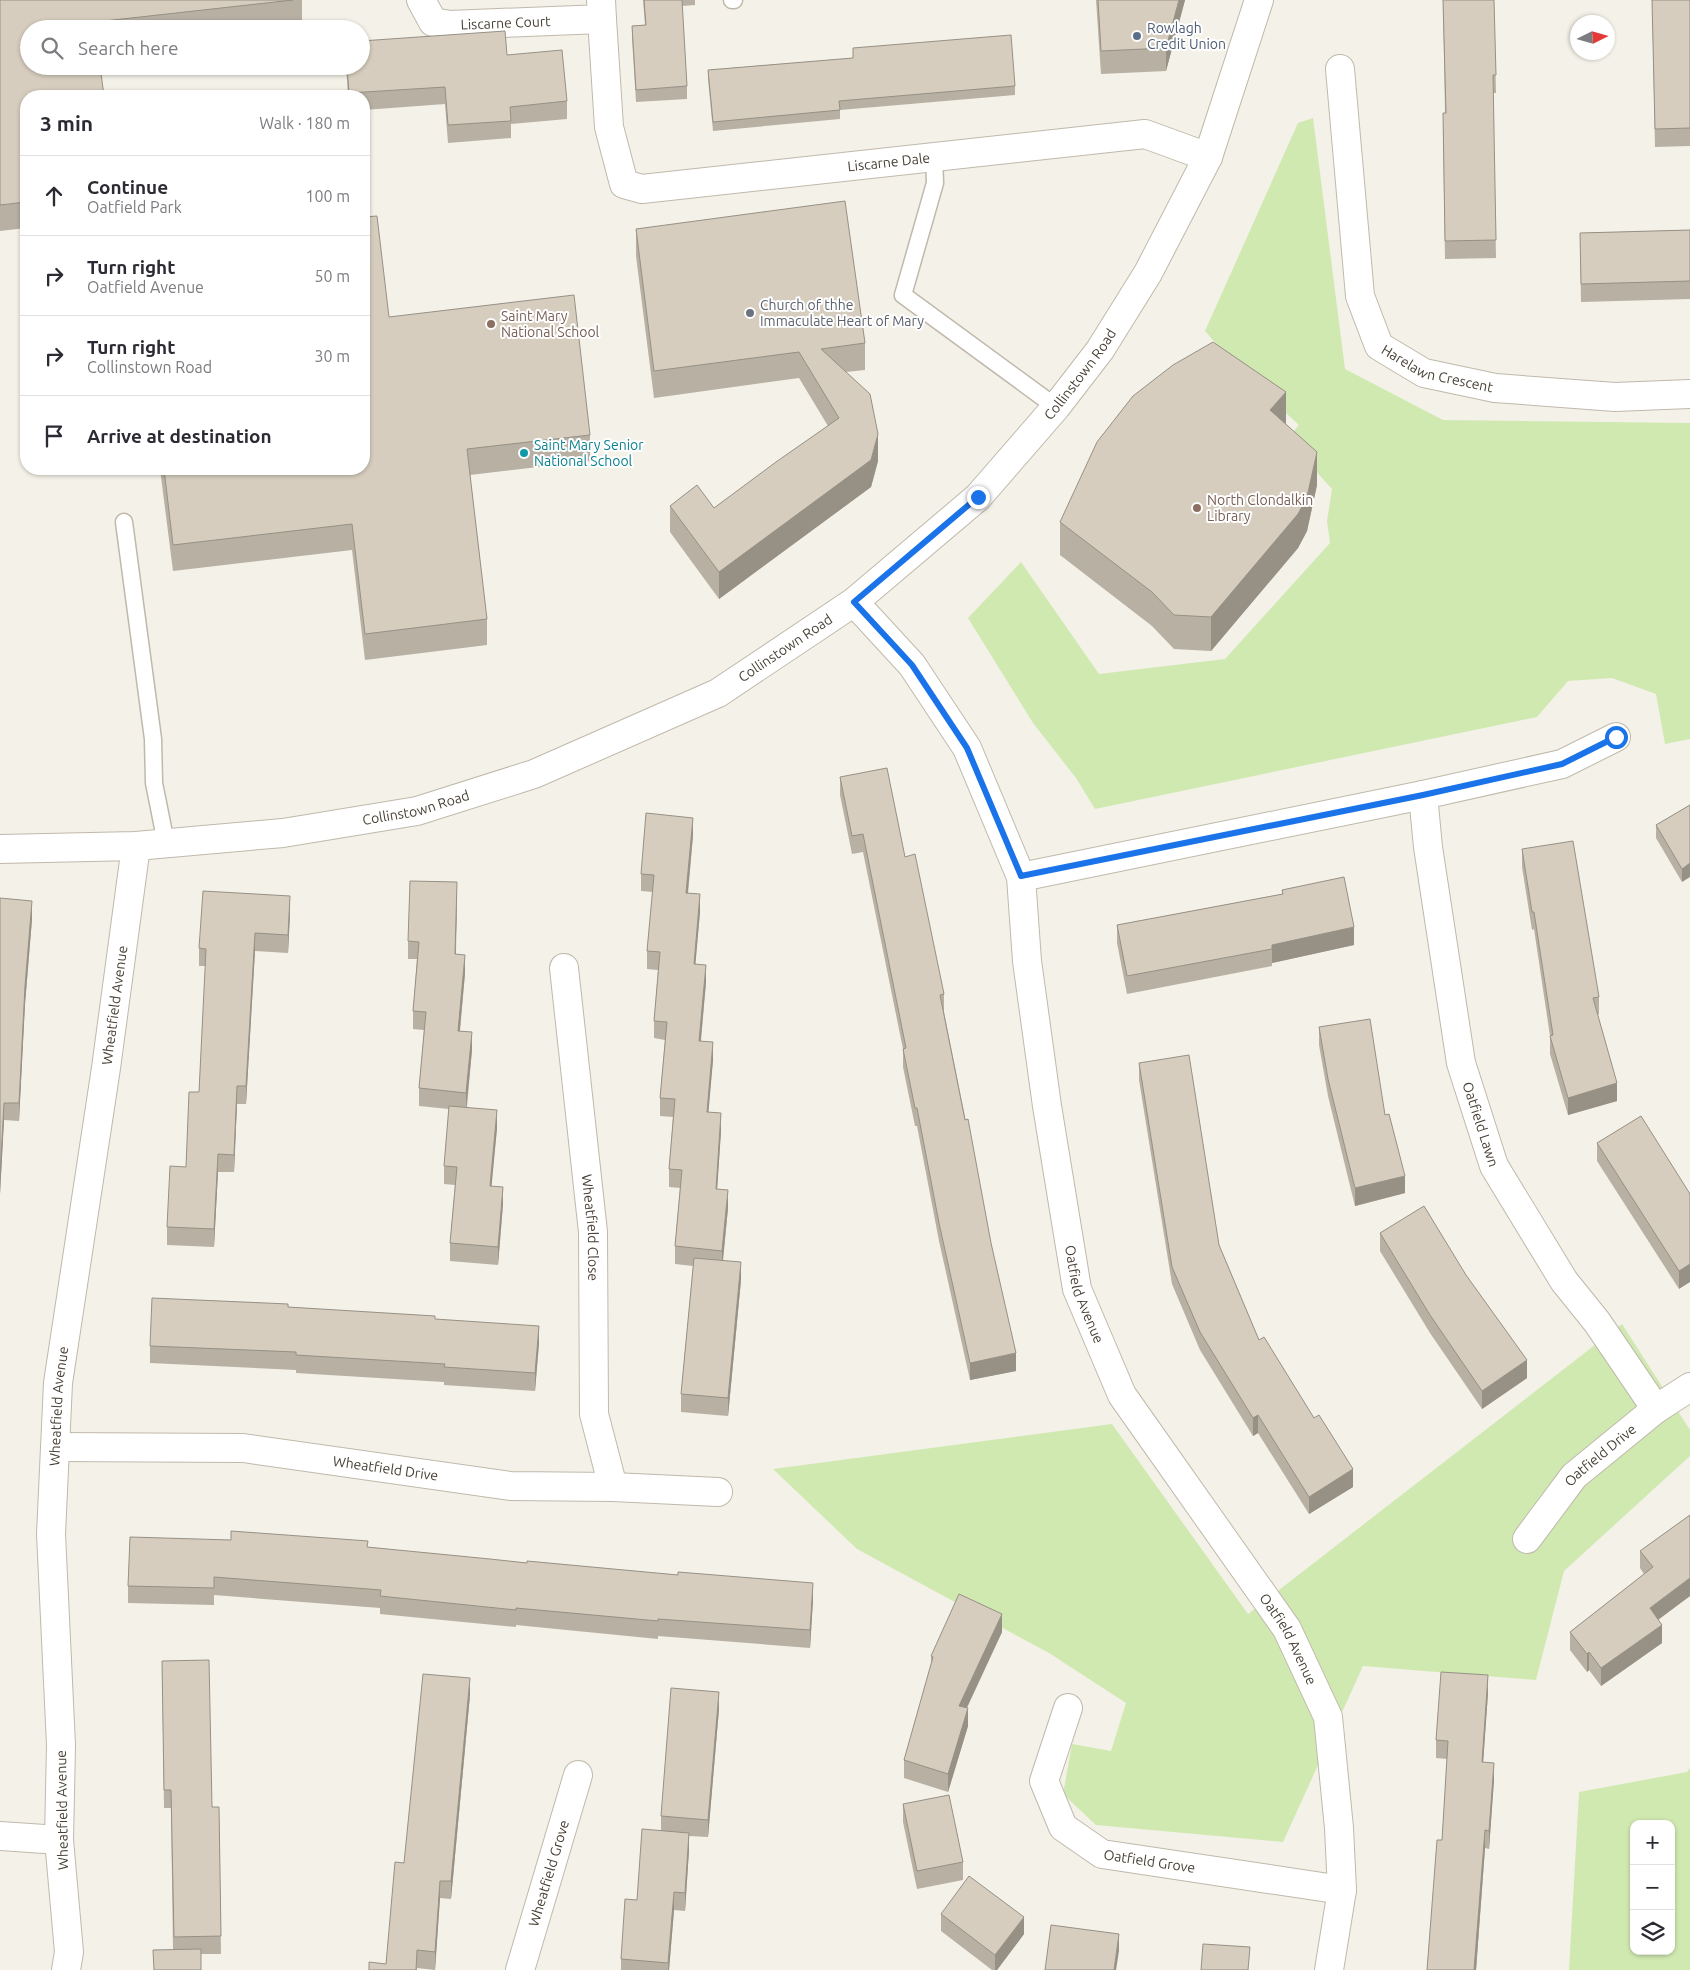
<!DOCTYPE html>
<html lang="en">
<head>
<meta charset="utf-8">
<style>
  body { margin:0; font-family:Ubuntu,sans-serif; background:#f2f2f3; color:#2b2b33 }
  .controls { position:absolute; right:15px; bottom:15px; display:grid; overflow:hidden; border-radius:10px; box-shadow:0 1px 4px #0004 }
  .controls button { width:45px; height:45px; display:grid; place-items:center; padding:0; border:0; border-bottom:1px solid #e1e1e2; background:#fff; color:#2b2b33; font:25px sans-serif }
  .compass { position:absolute; left:1570px; top:15px; width:45px; height:45px; border-radius:50%; background:#fff; box-shadow:0 1px 4px #0004; rotate:85deg }
  .stop { position:absolute; width:15px; height:15px; margin:-11px; border:4px solid #1a73e8; border-radius:50%; background:#fff }
  .stop.end { background:#1a73e8; border-color:#fff; box-shadow:0 1px 5px #0008 }
  .list { margin:0; padding:0; list-style:none }
  h2 { display:flex; justify-content:space-between; align-items:center; height:65px; margin:0; padding:0 20px; font-size:21px }
  h2 small { font-size:16px; font-weight:400; color:#7c7c81 }
  .list li { display:grid; grid-template-columns:32px 1fr auto; gap:15px; align-items:center; box-sizing:border-box; height:80px; padding:0 20px; border-top:1px solid #e1e1e2 }
  .list b { display:block; font-size:19px; white-space:nowrap }
  .list p { margin:0; font-size:16px; white-space:nowrap; color:#7c7c81 }
  .list em { font-size:16px; font-style:normal; color:#7c7c81 }
  .icon { flex:none; width:28px; height:28px; fill:none; stroke:currentColor; stroke-width:2; stroke-linecap:round; stroke-linejoin:round }
  .map { position:relative; flex:none; width:1690px; height:1970px; overflow:hidden }
  .search { position:absolute; background:#fff; box-shadow:0 1px 4px #0004; left:20px; top:20px; width:350px; height:55px; display:flex; align-items:center; gap:12px; box-sizing:border-box; padding:0 18px; border-radius:28px; color:#7c7c81; font-size:19px }
  .panel { position:absolute; background:#fff; box-shadow:0 1px 4px #0004; left:20px; top:90px; width:350px; height:385px; border-radius:20px }
  .map>svg:first-child { display:block }
</style>
</head>
<body>
<div class="map">
<svg width="1690" height="1970" viewBox="0 0 1690 1970">
  <rect width="100%" height="100%" fill="#f4f1e8"/>
  <g fill="#d0e9b1" fill-rule="evenodd">
    <path d="M1313,118L1345,369L1443,420L1690,423V739L1665,744L1656,694L1612,678L1568,681L1537,717L1095,809L1076,778L1033,723L968,618L1021,562L1099,674L1225,659L1330,543L1327,521L1332,489L1287,439L1299,425L1241,372L1205,331L1298,123Z"/>
    <path d="M1622,1324L1690,1430V1456L1564,1571L1536,1680L1363,1666L1283,1842L1096,1825L1063,1794L1072,1744L1111,1751L1126,1703L1049,1653L857,1549L773,1469L1112,1424L1248,1614Z"/>
    <path d="M1690,1768V1970H1569L1579,1792L1687,1772ZM1634,1824H1671V1951H1634Z"/>
  </g>
  <g fill="none" stroke-linecap="round" stroke-linejoin="round">
    <defs>
      <g id="service">
        <path d="M732,0H734"/>
        <path d="M934,157L935,183L903,295L1056,407"/>
        <path d="M124,522L153,739L154,783L166,843"/>
      </g>
      <g id="minor">
        <path id="s1" d="M421,0L433,22L450,25L602,19L601,0"/>
        <path id="s2" d="M602,19L609,127L624,184L642,189L1145,134L1208,157"/>
        <path id="s3" d="M1340,69L1360,296L1379,346L1424,373L1495,388L1615,397L1690,394"/>
        <path id="s4" d="M854,602L912,665L967,748L1021,877L1027,961L1047,1106L1077,1289L1122,1395L1287,1629L1328,1717L1339,1828L1342,1890L1329,1970"/>
        <path id="s5" d="M1423,795L1428,847L1461,1063L1494,1166L1564,1281L1597,1322L1656,1409"/>
        <path d="M1021,877L1423,795L1562,764L1616,737"/>
        <path id="s6" d="M564,968L593,1232L594,1414L613,1487"/>
        <path id="s7" d="M55,1447L243,1448L510,1486L613,1487L718,1492"/>
        <path id="s8" d="M1527,1539L1574,1476L1656,1409L1690,1387"/>
        <path id="s9" d="M1068,1708L1044,1781L1063,1827L1102,1854L1342,1890"/>
        <path d="M0,1836L59,1840"/>
        <path id="s10" d="M66,1970L69,1952L59,1840L61,1745L51,1534L58,1383L106,1068L136,846"/>
        <path id="s11" d="M520,1970L578,1775"/>
      </g>
      <g id="tertiary">
        <path id="s12" d="M0,849L136,846L283,833L417,811L534,774L718,693L854,602L978,497L1056,407L1100,350L1148,273L1208,157L1259,0"/>
      </g>
    </defs>
    <use href="#service" stroke="#c0b9ab" stroke-width="19"/>
    <use href="#minor" stroke="#c0b9ab" stroke-width="30"/>
    <use href="#tertiary" stroke="#c0b9ab" stroke-width="30"/>
    <use href="#service" stroke="#fff" stroke-width="16"/>
    <use href="#minor" stroke="#fff" stroke-width="28"/>
    <use href="#tertiary" stroke="#fff" stroke-width="28"/>
  </g>
  <g fill="#b8b0a3">
    <path d="M0,0H302V25L269,29H29L26,96V228L0,231Z"/>
    <path d="M643,0H695V5L682,6L687,86V99L636,102L632,38V26L645,25Z"/>
    <path d="M1096,0H1185L1166,71L1101,74Z"/>
    <path d="M1443,0H1494L1496,93H1493L1496,258L1445,259L1443,130L1445,113Z"/>
    <path d="M1652,0H1690V146L1655,147Z"/>
    <path d="M853,48L1015,86V95L840,110V119L713,131L708,79V70L853,58Z"/>
    <path d="M507,55L567,101V119L511,124V138L448,143L445,104L364,110V96H348L346,66H361Z"/>
    <path d="M636,229L865,343V370L846,372L878,461L871,487L719,599L670,532V506L714,508L828,426L799,378L654,398L636,256Z"/>
    <path d="M1690,230V299L1581,302L1580,233Z"/>
    <path d="M389,317L590,435V461L470,475L487,619V645L365,660L352,550L173,571L160,469H364Z"/>
    <path d="M1286,424L1317,485L1307,531L1298,548L1211,651L1174,649L1152,626L1060,555V522Z"/>
    <path d="M840,777L905,857L944,994V1012L1016,1371L970,1380L939,1241L917,1126H915L903,1067V1049L863,852L852,854L840,795Z"/>
    <path d="M1690,805L1682,882L1656,838V825Z"/>
    <path d="M693,835L688,894L700,912L695,964L706,982L701,1041L713,1060L708,1112L721,1131L717,1189L728,1208L723,1261L741,1280L728,1416L681,1412V1394L693,1266L675,1264V1246L680,1188L669,1187V1169L673,1117L660,1116V1098L665,1040L654,1038V1021L658,970L647,969V951L653,892L641,891V874Z"/>
    <path d="M1522,849L1599,997V1014L1597,1015L1617,1101L1568,1115L1550,1054V1036L1534,929L1532,930L1522,867Z"/>
    <path d="M1282,890L1354,945L1272,963V966L1127,994L1117,943V925L1282,894Z"/>
    <path d="M0,898L32,919L25,1004L19,1121L4,1120L0,1194Z"/>
    <path d="M457,900L456,954L465,973L460,1031L472,1050L467,1107L497,1128L491,1186L503,1204L498,1265L450,1261V1243L455,1185L444,1184V1166L449,1109L419,1106V1088L424,1030L413,1029V1011L417,959H408V941Z"/>
    <path d="M290,913L288,953L255,951L246,1104H237L234,1172H218L214,1247L167,1245V1227L186,1167L199,1092L206,966H199V948Z"/>
    <path d="M1319,1027L1385,1115L1405,1193L1355,1206L1328,1096L1319,1045Z"/>
    <path d="M1139,1063L1219,1245L1259,1340L1353,1487L1309,1514L1258,1433L1253,1436L1200,1350L1172,1284L1139,1080Z"/>
    <path d="M1597,1143L1690,1194L1679,1289L1597,1161Z"/>
    <path d="M1380,1233L1527,1378L1482,1409L1430,1333L1380,1251Z"/>
    <path d="M288,1307L435,1319L539,1343L535,1391L444,1385V1382L296,1373V1370L150,1363V1346Z"/>
    <path d="M1690,1515V1596L1658,1619L1662,1643L1601,1686L1589,1670L1587,1672L1570,1650V1632L1644,1574L1640,1568V1551Z"/>
    <path d="M368,1547L813,1600L810,1648L658,1636V1639L516,1625V1627L380,1614V1608L214,1595V1605L128,1603V1586Z"/>
    <path d="M1002,1632L967,1708L968,1726L948,1792L904,1778V1760L931,1666V1656Z"/>
    <path d="M162,1661L212,1807H219L221,1954H201L173,1949L171,1808H164Z"/>
    <path d="M1488,1693L1483,1762L1494,1780L1489,1849L1485,1848L1476,1970H1427L1442,1840L1447,1759L1436,1758V1740Z"/>
    <path d="M470,1695L451,1899L440,1898L435,1970L417,1968V1970H369L386,1964L404,1863Z"/>
    <path d="M719,1709L708,1837L689,1836V1850L685,1911L674,1910L669,1970H621V1959L637,1900L661,1830V1816Z"/>
    <path d="M903,1804L963,1862V1880L917,1889L903,1822Z"/>
    <path d="M941,1914L1024,1934L997,1970H992L941,1931Z"/>
  </g>
  <g fill="#969085">
    <path d="M1179,0H1185L1166,71V48Z"/>
    <path d="M1286,392V426L1270,410Z"/>
    <path d="M878,434V461L871,487L719,599V572Z"/>
    <path d="M1317,452V485L1307,531L1298,548L1211,651V617Z"/>
    <path d="M693,818V835L686,911V893Z"/>
    <path d="M1690,863V877L1682,882V869Z"/>
    <path d="M457,882V900L455,972V954Z"/>
    <path d="M700,894V912L694,981V964Z"/>
    <path d="M290,896V913L288,953V935Z"/>
    <path d="M32,901V919L25,1004L19,1121V1103L25,986Z"/>
    <path d="M1354,927V945L1272,963V945Z"/>
    <path d="M255,933V951L246,1104V1086Z"/>
    <path d="M465,955V973L458,1049V1031Z"/>
    <path d="M706,965V982L699,1058V1041Z"/>
    <path d="M472,1032V1050L466,1110V1093Z"/>
    <path d="M713,1042V1060L707,1129V1112Z"/>
    <path d="M1617,1083V1101L1568,1115V1098Z"/>
    <path d="M237,1086V1104L234,1172V1155Z"/>
    <path d="M4,1103V1120L0,1194V1176Z"/>
    <path d="M497,1110V1128L490,1203V1186Z"/>
    <path d="M721,1113V1131L716,1207V1189Z"/>
    <path d="M218,1154V1172L214,1247V1229Z"/>
    <path d="M1405,1176V1193L1355,1206V1188Z"/>
    <path d="M503,1187V1204L498,1265V1247Z"/>
    <path d="M728,1190V1208L722,1268V1251Z"/>
    <path d="M741,1262V1280L728,1416V1398Z"/>
    <path d="M1690,1264V1282L1679,1289V1271Z"/>
    <path d="M539,1326V1343L535,1391V1373Z"/>
    <path d="M1016,1353V1371L970,1380V1363Z"/>
    <path d="M1527,1360V1378L1482,1409V1391Z"/>
    <path d="M1258,1415V1433L1253,1436V1418Z"/>
    <path d="M1353,1469V1487L1309,1514V1497Z"/>
    <path d="M1690,1578V1596L1650,1626V1608Z"/>
    <path d="M813,1583V1600L810,1648V1630Z"/>
    <path d="M1002,1614V1632L959,1724V1706Z"/>
    <path d="M1662,1625V1643L1601,1686V1668Z"/>
    <path d="M1589,1652V1670L1587,1672V1654Z"/>
    <path d="M1488,1675V1693L1482,1779V1762Z"/>
    <path d="M470,1678V1695L451,1899V1881Z"/>
    <path d="M719,1692V1709L708,1837V1820Z"/>
    <path d="M968,1708V1726L948,1792V1774Z"/>
    <path d="M1494,1763V1780L1489,1849V1831Z"/>
    <path d="M1485,1830V1848L1476,1970H1474Z"/>
    <path d="M689,1833V1850L685,1911V1893Z"/>
    <path d="M440,1881V1898L435,1970V1952Z"/>
    <path d="M674,1892V1910L669,1970H668Z"/>
    <path d="M1024,1917V1934L997,1970H995V1955Z"/>
    <path d="M1119,1934V1951L1116,1970H1114Z"/>
  </g>
  <g fill="#d6cdbe" stroke="#969085">
    <path d="M0,0H293L95,22L96,29H29V66H100L104,96H26V202L0,205Z"/>
    <path d="M644,0H682L687,86L636,90L632,26L646,25Z"/>
    <path d="M1098,0H1179L1166,48L1101,51Z"/>
    <path d="M1443,0H1494L1496,75H1493L1496,240L1445,241L1443,113H1446Z"/>
    <path d="M1652,0H1690V128L1655,129Z"/>
    <path d="M505,31L507,55L562,50L567,101L510,107L511,121L448,125L445,87L349,93L347,66H361V41Z"/>
    <path d="M1011,35L1015,86L839,101L840,110L713,122L708,70L853,58V48Z"/>
    <path d="M845,201L865,343L821,349L870,394L878,434L871,460L719,572L670,506L697,485L714,508L776,462L839,418L799,352L654,371L636,229Z"/>
    <path d="M377,216L389,317L574,295L590,435L467,449L487,619L365,634L352,524L173,545L164,469H364V217Z"/>
    <path d="M1690,230V281L1581,284L1580,233Z"/>
    <path d="M1213,342L1286,392L1270,410L1317,452L1307,497L1298,514L1211,617L1174,615L1152,592L1060,522L1097,442L1133,396L1173,365Z"/>
    <path d="M887,768L905,857L915,854L944,994L940,995L965,1120L968,1119L991,1243L1016,1353L970,1363L939,1223L917,1108H915L903,1049L906,1048L863,834L852,836L840,777Z"/>
    <path d="M1690,805V863L1682,869L1656,825Z"/>
    <path d="M646,813L693,818L686,893L700,894L694,964L706,965L699,1041L713,1042L707,1112L721,1113L716,1189L728,1190L722,1251L675,1246L682,1170L669,1169L675,1099L660,1098L667,1022L654,1021L660,952L647,951L654,875L641,874Z"/>
    <path d="M1573,841L1599,997L1593,998L1617,1083L1568,1098L1550,1036L1553,1035L1534,912H1532L1522,849Z"/>
    <path d="M1344,877L1354,927L1272,945V949L1127,976L1117,925L1283,894L1282,890Z"/>
    <path d="M410,881L457,882L455,954L465,955L458,1031L472,1032L466,1093L419,1088L426,1012L413,1011L419,942L408,941Z"/>
    <path d="M203,891L290,896L288,935L255,933L246,1086H237L234,1155L218,1154L214,1229L167,1227L170,1166L186,1167L189,1092H199L206,949L199,948Z"/>
    <path d="M0,898L32,901L25,986L19,1103H4L0,1176Z"/>
    <path d="M1370,1019L1385,1115L1389,1114L1405,1176L1355,1188L1328,1079L1319,1027Z"/>
    <path d="M1189,1055L1219,1245L1259,1340L1264,1337L1314,1418L1319,1415L1353,1469L1309,1497L1258,1415L1253,1418L1200,1332L1172,1267L1139,1063Z"/>
    <path d="M449,1106L497,1110L490,1186L503,1187L498,1247L450,1243L457,1167L444,1166Z"/>
    <path d="M1641,1116L1690,1194V1264L1679,1271L1597,1143Z"/>
    <path d="M1424,1206L1466,1275L1527,1360L1482,1391L1430,1315L1380,1233Z"/>
    <path d="M694,1258L741,1262L728,1398L681,1394Z"/>
    <path d="M152,1298L288,1304V1307L435,1316V1319L539,1326L535,1373L444,1367L445,1364L296,1355V1352L150,1346Z"/>
    <path d="M1690,1515V1578L1650,1608L1662,1625L1601,1668L1589,1652L1587,1654L1570,1632L1653,1567L1640,1551Z"/>
    <path d="M231,1531L368,1541L367,1547L490,1559L527,1563V1561L678,1575V1572L813,1583L810,1630L658,1619V1621L516,1608V1610L380,1596L381,1590L214,1577V1588L128,1586L130,1537L231,1540Z"/>
    <path d="M959,1594L1002,1614L959,1706L968,1708L948,1774L904,1760L933,1657L931,1656Z"/>
    <path d="M209,1660L212,1807H219L221,1936L174,1937L171,1790H164L162,1661Z"/>
    <path d="M1441,1672L1488,1675L1482,1762L1494,1763L1489,1831L1485,1830L1474,1970H1427L1437,1840H1442L1448,1741L1436,1740Z"/>
    <path d="M423,1674L470,1678L451,1881H440L435,1952L417,1950L416,1970H369V1962L386,1964L395,1862L404,1863Z"/>
    <path d="M671,1688L719,1692L708,1820L661,1816Z"/>
    <path d="M949,1795L963,1862L917,1871L903,1804Z"/>
    <path d="M642,1829L689,1833L685,1893L674,1892L668,1963L621,1959L625,1899L637,1900Z"/>
    <path d="M969,1876L1024,1917L995,1955L941,1914Z"/>
    <path d="M1051,1925L1119,1934L1114,1970H1045Z"/>
    <path d="M1203,1944L1250,1947L1248,1970H1201Z"/>
    <path d="M201,1949V1970H154L153,1950Z"/>
  </g>
  <g fill="none" stroke-linecap="round" stroke-linejoin="round">
    <path stroke="#1a73e8" stroke-width="6" d="M978,497L854,602L912,665L967,748L1021,876L1423,795L1562,764L1616,737"/>
  </g>
  <circle fill="#5c6f8a" stroke="#fff" stroke-width="2" cx="1137" cy="36" r="5"/>
  <circle fill="#6b7280" stroke="#fff" stroke-width="2" cx="750" cy="313" r="5"/>
  <g fill="#8d6e63" stroke="#fff" stroke-width="2">
    <circle cx="491" cy="324" r="5"/>
    <circle cx="1197" cy="508" r="5"/>
  </g>
  <circle fill="#0f9aa8" stroke="#fff" stroke-width="2" cx="524" cy="453" r="5"/>
  <g text-anchor="middle" stroke-width="4" stroke-linejoin="round" paint-order="stroke">
    <g font-size="14" fill="#484137" stroke="#fff">
      <text dy="5" stroke="none"><textPath href="#s1" startOffset="98">Liscarne Court</textPath></text>
      <text dy="5" stroke="none"><textPath href="#s2" startOffset="434">Liscarne Dale</textPath></text>
      <text dy="5" stroke="none"><textPath href="#s3" startOffset="345">Harelawn Crescent</textPath></text>
      <text dy="5" stroke="none"><textPath href="#s12" startOffset="1229">Collinstown Road</textPath></text>
      <text dy="5" stroke="none"><textPath href="#s12" startOffset="824">Collinstown Road</textPath></text>
      <text dy="5" stroke="none"><textPath href="#s12" startOffset="419">Collinstown Road</textPath></text>
      <text dy="5" stroke="none"><textPath href="#s10" startOffset="970">Wheatfield Avenue</textPath></text>
      <text dy="5" stroke="none"><textPath href="#s5" startOffset="335">Oatfield Lawn</textPath></text>
      <text dy="5" stroke="none"><textPath href="#s6" startOffset="261">Wheatfield Close</textPath></text>
      <text dy="5" stroke="none"><textPath href="#s4" startOffset="748">Oatfield Avenue</textPath></text>
      <text dy="5" stroke="none"><textPath href="#s10" startOffset="565">Wheatfield Avenue</textPath></text>
      <text dy="5" stroke="none"><textPath href="#s8" startOffset="112">Oatfield Drive</textPath></text>
      <text dy="5" stroke="none"><textPath href="#s7" startOffset="332">Wheatfield Drive</textPath></text>
      <text dy="5" stroke="none"><textPath href="#s4" startOffset="1152">Oatfield Avenue</textPath></text>
      <text transform="translate(62 1810) rotate(-91)" y="5">Wheatfield Avenue</text>
      <text dy="5" stroke="none"><textPath href="#s9" startOffset="222">Oatfield Grove</textPath></text>
      <text dy="5" stroke="none"><textPath href="#s11" startOffset="101">Wheatfield Grove</textPath></text>
    </g>
    <g font-size="14" fill="#4e5e75" stroke="#fff" text-anchor="start">
      <text x="1147" y="33">Rowlagh<tspan x="1147" dy="16">Credit Union</tspan></text>
    </g>
    <g font-size="14" fill="#5b616d" stroke="#fff" text-anchor="start">
      <text x="760" y="310">Church of thhe<tspan x="760" dy="16">Immaculate Heart of Mary</tspan></text>
    </g>
    <g font-size="14" fill="#785e54" stroke="#fff" text-anchor="start">
      <text x="501" y="321">Saint Mary<tspan x="501" dy="16">National School</tspan></text>
      <text x="1207" y="505">North Clondalkin<tspan x="1207" dy="16">Library</tspan></text>
    </g>
    <g font-size="14" fill="#0d838f" stroke="#fff" text-anchor="start">
      <text x="534" y="450">Saint Mary Senior<tspan x="534" dy="16">National School</tspan></text>
    </g>
  </g>
</svg>
<div class="controls">
<button>+</button>
<button>−</button>
<button><svg class="icon" aria-label="layers" viewBox="0 0 24 24"><path d="M12 4l9 5-9 5-9-5zM3 14l9 5 9-5"/></svg></button>
</div>
<svg class="compass" viewBox="-18 -18 36 36"><path d="M0-13l5 13h-10z" fill="#e53935"/><path d="M0 13l5-13h-10z" fill="#7c7c81"/></svg>
<div class="stop" style="left:1616px;top:737px"></div>
<div class="stop end" style="left:978px;top:497px"></div>
<div class="search"><svg class="icon" aria-label="search" viewBox="0 0 24 24"><circle cx="10" cy="10" r="6"/><path d="M15 15l6 6"/></svg>Search here</div>
<section class="panel">
<h2>3 min<small>Walk · 180 m</small></h2>
<ul class="list">
<li><svg class="icon" aria-label="ahead" viewBox="0 0 24 24"><path d="M12 20V5M6 11l6-6 6 6"/></svg><div><b>Continue</b><p>Oatfield Park</p></div><em>100 m</em></li>
<li><svg class="icon" aria-label="right" viewBox="0 0 24 24"><path d="M7 20v-9h11M14 6l5 5-5 5"/></svg><div><b>Turn right</b><p>Oatfield Avenue</p></div><em>50 m</em></li>
<li><svg class="icon" aria-label="right" viewBox="0 0 24 24"><path d="M7 20v-9h11M14 6l5 5-5 5"/></svg><div><b>Turn right</b><p>Collinstown Road</p></div><em>30 m</em></li>
<li><svg class="icon" aria-label="arrive" viewBox="0 0 24 24"><path d="M6 21V4h12l-3 4 3 4H6"/></svg><div><b>Arrive at destination</b></div></li>
</ul>
</section>
</div>
</body>
</html>
